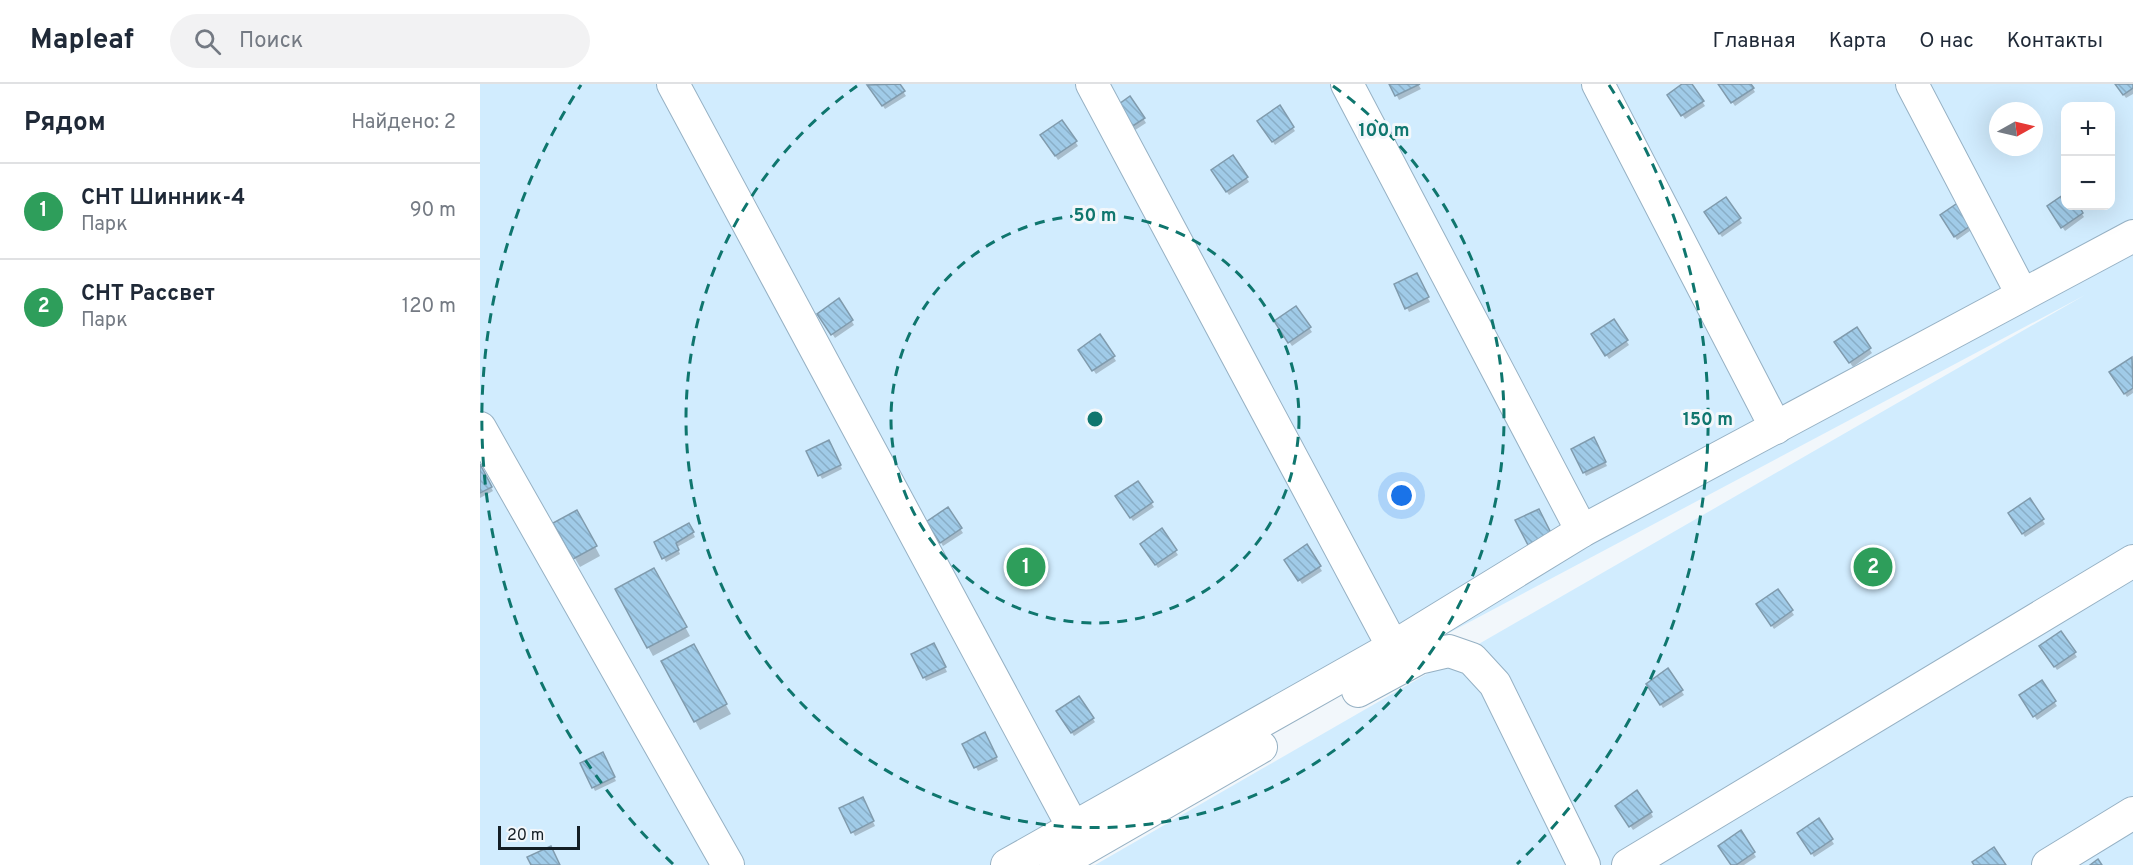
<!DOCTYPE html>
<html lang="ru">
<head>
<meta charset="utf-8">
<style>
  body { margin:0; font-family:Overpass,sans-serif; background:#f2f2f3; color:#1f2937 }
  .controls { position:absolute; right:18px; top:18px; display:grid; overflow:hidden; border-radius:12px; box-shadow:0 6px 24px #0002 }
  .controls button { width:54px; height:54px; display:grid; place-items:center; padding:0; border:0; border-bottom:2px solid #e0e1e3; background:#fff; color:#1f2937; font:30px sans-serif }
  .compass { position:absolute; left:1509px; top:18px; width:54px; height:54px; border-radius:50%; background:#fff; box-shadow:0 6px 24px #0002; rotate:82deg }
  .scale { position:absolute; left:18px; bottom:15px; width:82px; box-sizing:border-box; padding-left:6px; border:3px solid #141e25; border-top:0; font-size:16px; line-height:21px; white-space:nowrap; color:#141e25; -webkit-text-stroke:4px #f2f7fb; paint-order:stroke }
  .you { position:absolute; left:922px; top:412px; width:21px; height:21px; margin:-15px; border:4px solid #fff; border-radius:50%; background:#1a73e8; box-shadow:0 0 0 9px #1a73e833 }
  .badge { display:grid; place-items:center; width:39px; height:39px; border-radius:50%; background:#2c5d7b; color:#fff; font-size:20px; font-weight:700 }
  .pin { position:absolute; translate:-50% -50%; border:3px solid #fff; box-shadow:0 2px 6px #0006 }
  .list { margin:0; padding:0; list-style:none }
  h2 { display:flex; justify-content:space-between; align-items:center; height:78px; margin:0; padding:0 24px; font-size:26px }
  h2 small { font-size:20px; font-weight:400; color:#747a83 }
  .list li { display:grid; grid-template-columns:39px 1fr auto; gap:18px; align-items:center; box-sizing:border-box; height:96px; padding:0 24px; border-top:2px solid #e0e1e3 }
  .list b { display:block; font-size:22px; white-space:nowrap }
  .list p { margin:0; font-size:20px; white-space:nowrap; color:#747a83 }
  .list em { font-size:20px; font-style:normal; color:#747a83 }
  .icon { flex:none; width:33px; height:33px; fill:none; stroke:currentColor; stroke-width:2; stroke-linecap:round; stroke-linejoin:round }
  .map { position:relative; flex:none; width:1653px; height:781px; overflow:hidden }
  header { display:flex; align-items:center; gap:36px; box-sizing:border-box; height:84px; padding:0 30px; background:#fff; border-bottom:2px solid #e0e1e3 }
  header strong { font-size:28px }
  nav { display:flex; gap:33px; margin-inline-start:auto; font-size:21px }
  .search { width:420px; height:54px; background:#f2f2f3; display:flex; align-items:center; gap:15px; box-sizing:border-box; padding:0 21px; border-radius:33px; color:#747a83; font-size:22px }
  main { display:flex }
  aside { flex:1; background:#fff }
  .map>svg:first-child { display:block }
</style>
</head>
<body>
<header>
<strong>Mapleaf</strong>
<div class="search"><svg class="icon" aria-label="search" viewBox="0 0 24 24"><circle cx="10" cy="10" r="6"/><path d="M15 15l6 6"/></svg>Поиск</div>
<nav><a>Главная</a><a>Карта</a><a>О нас</a><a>Контакты</a></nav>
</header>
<main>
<aside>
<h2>Рядом<small>Найдено: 2</small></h2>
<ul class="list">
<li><span class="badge" style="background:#2e9e5b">1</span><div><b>СНТ Шинник-4</b><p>Парк</p></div><em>90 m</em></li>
<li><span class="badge" style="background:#2e9e5b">2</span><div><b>СНТ Рассвет</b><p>Парк</p></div><em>120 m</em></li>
</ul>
</aside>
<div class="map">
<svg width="1653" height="781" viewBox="0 0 1653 781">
  <defs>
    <pattern id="building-back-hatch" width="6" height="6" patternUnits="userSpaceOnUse" patternTransform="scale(1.5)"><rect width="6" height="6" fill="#a0cbe8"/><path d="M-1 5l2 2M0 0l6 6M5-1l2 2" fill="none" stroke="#89aec7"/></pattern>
  </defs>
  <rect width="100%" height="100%" fill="#f2f7fb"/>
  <path fill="#d1ecfe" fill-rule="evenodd" d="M0,0H1653V781H615L1605,211L532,781H0ZM1586,22H1630V122H1586ZM1518,27H1554V63H1518Z"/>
  <g fill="#0003">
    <path d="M418,0L426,12L405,25L389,1Z"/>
    <path d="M911,0H938L941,5L919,16Z"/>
    <path d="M1205,0H1211L1225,22L1205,35L1189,11Z"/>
    <path d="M1240,0H1270L1275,8L1255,22Z"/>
    <path d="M1636,0H1653V10L1646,14Z"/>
    <path d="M650,14L666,39L646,52Z"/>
    <path d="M799,23L815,47L795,61L779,37Z"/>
    <path d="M582,38L598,62L578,76L562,51Z"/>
    <path d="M753,73L769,98L749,111L735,91Z"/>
    <path d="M1246,115L1262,139L1242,153L1228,133Z"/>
    <path d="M1597,122L1604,133L1585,147L1569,123Z"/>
    <path d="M1462,132L1497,142L1477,156Z"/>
    <path d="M936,191L950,218L929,228L916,201Z"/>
    <path d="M359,216L374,241L355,254L339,230Z"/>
    <path d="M816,224L832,248L812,262L796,238Z"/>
    <path d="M1133,237L1149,261L1129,275L1113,251Z"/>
    <path d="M1376,245L1392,269L1373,283L1358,262Z"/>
    <path d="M620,252L636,277L616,290L600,266Z"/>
    <path d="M1651,275L1653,309L1647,313L1631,289Z"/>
    <path d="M1114,355L1127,382L1106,392L1093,365Z"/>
    <path d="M349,358L362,385L342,395L328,368Z"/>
    <path d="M0,383L13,407L0,414Z"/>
    <path d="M658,399L674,423L653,437L637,413Z"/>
    <path d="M1549,416L1565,440L1545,453L1530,429Z"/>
    <path d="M467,425L483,449L463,462L448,438Z"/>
    <path d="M97,428L120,472L100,483L75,440Z"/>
    <path d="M209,441L215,453L197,463L200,470L186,478L176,459Z"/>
    <path d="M682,447L698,471L678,484L662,460Z"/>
    <path d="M826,462L842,487L822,500L806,476Z"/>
    <path d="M174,486L210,552L173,572L137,506Z"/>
    <path d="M1298,507L1314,531L1294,545L1278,521Z"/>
    <path d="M1581,549L1597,573L1577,586L1561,562Z"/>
    <path d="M454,560L467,588L446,597L433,571Z"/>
    <path d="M213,562L251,630L220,646L183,578Z"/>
    <path d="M1188,586L1204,611L1183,624L1167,600Z"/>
    <path d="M1561,598L1577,622L1557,636L1541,611Z"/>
    <path d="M599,614L615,638L594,652L578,628Z"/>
    <path d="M505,650L518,677L498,687L484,661Z"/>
    <path d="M122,670L136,697L115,707L102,680Z"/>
    <path d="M382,715L395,742L375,752L361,725Z"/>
    <path d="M1137,722L1171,729L1173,733L1153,746Z"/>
    <path d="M1338,736L1354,760L1334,773L1319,749Z"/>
    <path d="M1260,748L1276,773L1264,781H1252Z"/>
  </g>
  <g fill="url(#building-back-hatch)" stroke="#809bad" stroke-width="1.5">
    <path d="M420,0L425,7L402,22L387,1Z"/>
    <path d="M909,0H940L915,12Z"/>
    <path d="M1202,0H1212L1224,17L1201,32L1187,11Z"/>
    <path d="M1238,0H1271L1274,4L1251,19Z"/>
    <path d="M1635,0H1653V4L1643,11Z"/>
    <path d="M650,12L665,34L642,49L628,28Z"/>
    <path d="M800,21L814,43L792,58L777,37Z"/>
    <path d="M582,36L597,57L575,72L560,51Z"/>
    <path d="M753,71L768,93L746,108L731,86Z"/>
    <path d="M1586,109V122H1599L1603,129L1581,144L1567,122Z"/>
    <path d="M1246,113L1261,134L1239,150L1224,128Z"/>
    <path d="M1482,116L1496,138L1474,153L1460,131Z"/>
    <path d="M937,189L949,213L925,225L914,200Z"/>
    <path d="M359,214L373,236L351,251L337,230Z"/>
    <path d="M816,222L831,243L808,259L794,237Z"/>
    <path d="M1134,235L1148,256L1125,272L1111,250Z"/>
    <path d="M1377,243L1391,264L1369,279L1354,258Z"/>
    <path d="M620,250L635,272L612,287L598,266Z"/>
    <path d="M1652,273L1653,304L1644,310L1629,288Z"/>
    <path d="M1114,353L1126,378L1103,389L1091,365Z"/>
    <path d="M349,356L361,381L338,392L326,367Z"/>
    <path d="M0,380L12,403L0,409Z"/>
    <path d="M658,397L673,418L650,434L635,412Z"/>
    <path d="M1550,414L1564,435L1542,450L1528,429Z"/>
    <path d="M468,423L482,444L460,459L446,438Z"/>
    <path d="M1059,425L1071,449L1048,461L1035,436Z"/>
    <path d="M97,426L117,462L93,475L73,439Z"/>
    <path d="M209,439L214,448L196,459L199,466L182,475L174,458Z"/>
    <path d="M682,444L697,466L675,481L660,460Z"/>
    <path d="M827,460L841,482L818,497L804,476Z"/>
    <path d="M174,484L207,543L167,564L135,505Z"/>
    <path d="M1298,505L1313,526L1291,542L1276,520Z"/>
    <path d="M1581,547L1596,568L1574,583L1559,562Z"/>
    <path d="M454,559L466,583L443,594L431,570Z"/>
    <path d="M214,560L247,620L214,638L181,577Z"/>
    <path d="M1188,584L1203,606L1180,621L1166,600Z"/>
    <path d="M1562,596L1576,617L1553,633L1539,611Z"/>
    <path d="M599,612L614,634L591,649L576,627Z"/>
    <path d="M505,648L517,673L494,684L482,660Z"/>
    <path d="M123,668L135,693L112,704L100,679Z"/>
    <path d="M1157,706L1172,728L1149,743L1135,722Z"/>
    <path d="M383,713L394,737L371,749L359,724Z"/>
    <path d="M1339,734L1353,755L1331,770L1317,749Z"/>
    <path d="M1261,746L1275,768L1256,781H1251L1238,762Z"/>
    <path d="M71,762L80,781H51L47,773Z"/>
    <path d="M1514,763L1526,781H1494L1492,778Z"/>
    <path d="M1618,775L1622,781H1610Z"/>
  </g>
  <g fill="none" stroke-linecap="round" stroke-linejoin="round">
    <defs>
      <g id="minor">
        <path d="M193,0L594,745"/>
        <path d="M612,0L913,563"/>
        <path d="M867,0L1102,447"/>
        <path d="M1118,0L1296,344"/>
        <path d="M1432,0L1542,210"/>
        <path d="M0,344L248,781"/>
        <path d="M878,607L939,574L969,567L992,575L1015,600L1104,781"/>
        <path d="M527,781L913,563L1102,447L1653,152"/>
        <path d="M576,781L781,663"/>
        <path d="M1148,781L1653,477"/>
        <path d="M1568,781L1653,729"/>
      </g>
    </defs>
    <use href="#minor" stroke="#96b1c4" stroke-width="34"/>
    <use href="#minor" stroke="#fff" stroke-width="32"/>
  </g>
  <g fill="none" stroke="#0f766e" stroke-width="3" stroke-dasharray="10 8">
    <circle cx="615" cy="335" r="204"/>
    <path d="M853 2A409 409 0 1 1 377 2"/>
    <path d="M193 780A613 613 0 0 1 101 1M1129 1A613 613 0 0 1 1037 780"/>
  </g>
  <circle cx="615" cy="335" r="9" fill="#0f766e" stroke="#f2f7fb" stroke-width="3"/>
  <g font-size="18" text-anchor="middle" font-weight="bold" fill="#0f766e" stroke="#f2f7fb" stroke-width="6" stroke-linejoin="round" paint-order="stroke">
    <text x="904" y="52">100 m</text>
    <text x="615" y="137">50 m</text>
    <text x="1228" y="341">150 m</text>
  </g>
</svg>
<div class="controls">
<button>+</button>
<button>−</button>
</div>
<svg class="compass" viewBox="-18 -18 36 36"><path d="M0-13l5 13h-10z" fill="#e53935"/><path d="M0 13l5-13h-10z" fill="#747a83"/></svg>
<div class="scale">20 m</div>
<div class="you"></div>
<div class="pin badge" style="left:546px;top:483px;background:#2e9e5b">1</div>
<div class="pin badge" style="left:1393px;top:483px;background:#2e9e5b">2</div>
</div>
</main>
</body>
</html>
